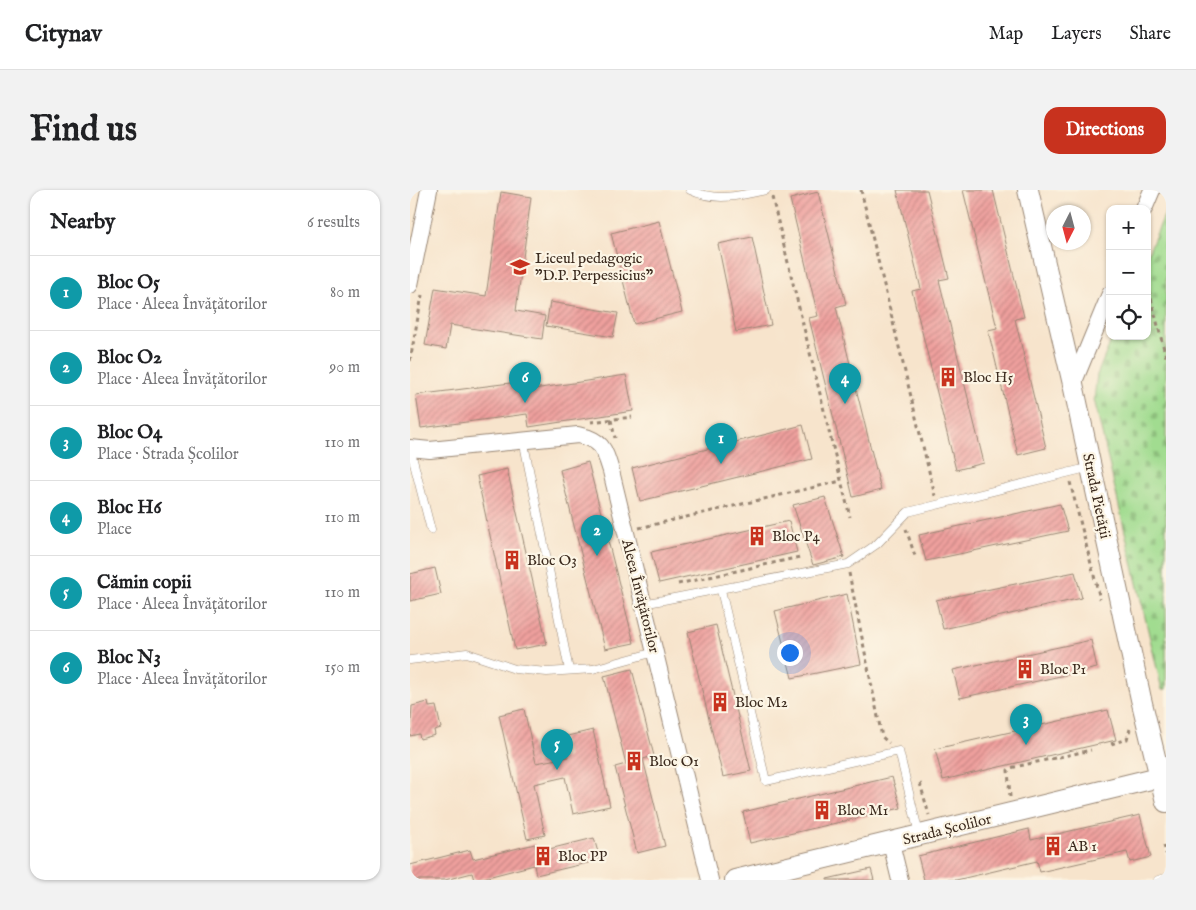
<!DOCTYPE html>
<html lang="en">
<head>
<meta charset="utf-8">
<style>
  body { margin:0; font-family:"IM FELL English",serif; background:#f2f2f2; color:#202124 }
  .controls { position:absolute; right:15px; top:15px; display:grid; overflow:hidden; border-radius:10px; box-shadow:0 1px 4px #0004 }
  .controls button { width:45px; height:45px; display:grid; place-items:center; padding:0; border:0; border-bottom:1px solid #e0e0e0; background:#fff; color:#202124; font:25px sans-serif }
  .compass { position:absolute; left:636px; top:15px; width:45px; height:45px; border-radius:50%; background:#fff; box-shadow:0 1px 4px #0004; rotate:186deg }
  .you { position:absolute; left:379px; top:462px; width:18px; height:18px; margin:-12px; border:4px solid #fff; border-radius:50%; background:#1a73e8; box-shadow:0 0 0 8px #1a73e833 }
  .badge { display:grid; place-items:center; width:32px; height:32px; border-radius:50%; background:#c8321e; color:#fff; font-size:16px; font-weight:700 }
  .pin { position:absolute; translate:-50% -41px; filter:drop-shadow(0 1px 2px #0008) }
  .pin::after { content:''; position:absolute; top:26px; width:18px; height:15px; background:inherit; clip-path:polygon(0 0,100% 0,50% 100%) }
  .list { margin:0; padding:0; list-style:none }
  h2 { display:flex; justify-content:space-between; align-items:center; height:65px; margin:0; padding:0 20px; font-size:21px }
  h2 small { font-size:16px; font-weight:400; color:#757577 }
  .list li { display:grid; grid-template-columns:32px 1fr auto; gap:15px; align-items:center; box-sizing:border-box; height:75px; padding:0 20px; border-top:1px solid #e0e0e0 }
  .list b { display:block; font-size:19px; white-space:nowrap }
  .list p { margin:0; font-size:16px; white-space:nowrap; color:#757577 }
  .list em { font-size:16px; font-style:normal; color:#757577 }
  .icon { flex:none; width:28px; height:28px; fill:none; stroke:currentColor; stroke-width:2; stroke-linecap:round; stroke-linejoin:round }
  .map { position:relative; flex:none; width:756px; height:690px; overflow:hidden; border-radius:15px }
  header { display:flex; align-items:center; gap:30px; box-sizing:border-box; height:70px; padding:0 25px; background:#fff; border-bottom:1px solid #e0e0e0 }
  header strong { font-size:24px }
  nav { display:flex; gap:28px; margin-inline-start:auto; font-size:18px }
  .intro { display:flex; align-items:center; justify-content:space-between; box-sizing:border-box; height:120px; padding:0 30px }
  h1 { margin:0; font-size:35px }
  .button { padding:12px 22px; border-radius:15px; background:#c8321e; color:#fff; font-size:18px; font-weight:700 }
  main { display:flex; gap:30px; padding:0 30px }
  aside { flex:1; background:#fff; border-radius:15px; box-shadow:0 1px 4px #0004 }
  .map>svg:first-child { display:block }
</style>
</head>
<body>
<header>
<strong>Citynav</strong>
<nav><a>Map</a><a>Layers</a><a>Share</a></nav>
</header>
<div class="intro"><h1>Find us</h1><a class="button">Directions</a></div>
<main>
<aside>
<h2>Nearby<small>6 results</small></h2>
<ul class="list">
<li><span class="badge" style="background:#0f9aa8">1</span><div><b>Bloc O5</b><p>Place · Aleea Învățătorilor</p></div><em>80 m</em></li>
<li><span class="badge" style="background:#0f9aa8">2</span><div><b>Bloc O2</b><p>Place · Aleea Învățătorilor</p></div><em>90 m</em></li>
<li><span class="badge" style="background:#0f9aa8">3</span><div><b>Bloc O4</b><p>Place · Strada Școlilor</p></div><em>110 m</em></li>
<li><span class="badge" style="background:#0f9aa8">4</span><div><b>Bloc H6</b><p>Place</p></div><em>110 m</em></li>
<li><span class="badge" style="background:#0f9aa8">5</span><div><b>Cămin copii</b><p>Place · Aleea Învățătorilor</p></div><em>110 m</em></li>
<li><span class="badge" style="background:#0f9aa8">6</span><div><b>Bloc N3</b><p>Place · Aleea Învățătorilor</p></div><em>150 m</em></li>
</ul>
</aside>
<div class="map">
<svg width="756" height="690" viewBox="0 0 756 690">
  <defs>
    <pattern id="cemetery-stones" width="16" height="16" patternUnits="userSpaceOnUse" patternTransform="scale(1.25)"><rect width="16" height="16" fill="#a1dc90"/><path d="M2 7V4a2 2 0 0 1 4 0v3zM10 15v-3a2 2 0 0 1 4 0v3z" fill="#8cbd7c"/></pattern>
    <pattern id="building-hatch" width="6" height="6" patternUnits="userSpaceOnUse" patternTransform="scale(1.25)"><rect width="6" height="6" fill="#efa09e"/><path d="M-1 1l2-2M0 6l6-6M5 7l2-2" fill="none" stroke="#c38380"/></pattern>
  </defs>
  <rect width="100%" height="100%" fill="#fcf5e5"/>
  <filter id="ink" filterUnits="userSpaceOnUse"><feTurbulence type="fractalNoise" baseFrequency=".02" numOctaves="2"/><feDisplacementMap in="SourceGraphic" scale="10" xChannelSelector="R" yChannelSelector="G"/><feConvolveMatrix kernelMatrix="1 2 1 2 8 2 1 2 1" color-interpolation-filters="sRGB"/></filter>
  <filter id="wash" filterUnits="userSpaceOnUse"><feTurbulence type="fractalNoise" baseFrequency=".0096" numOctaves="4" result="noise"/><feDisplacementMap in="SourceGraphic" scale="20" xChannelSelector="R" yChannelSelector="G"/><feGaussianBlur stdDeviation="1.12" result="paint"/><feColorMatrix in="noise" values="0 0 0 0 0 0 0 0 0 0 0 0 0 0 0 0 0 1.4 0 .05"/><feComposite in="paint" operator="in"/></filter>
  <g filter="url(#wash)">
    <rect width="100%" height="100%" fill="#f7e4cc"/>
    <path fill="url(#cemetery-stones)" stroke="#6e8357" d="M756,21V499L752,500L684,209L687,185L703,146H737V66Z"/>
    <g id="blocks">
      <g fill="url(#building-hatch)">
        <path d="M487,0H517L539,88L529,90L574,273L546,280L502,101L511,99Z"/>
        <path d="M553,0H583L614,127L605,129L636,258L608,265L578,140L587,138Z"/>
        <path d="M91,2L121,7L106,121L135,126L132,149L40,135L36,159L15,155L25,98L76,106Z"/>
        <path d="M408,2L436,114L426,117L471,300L443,307L399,128L408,126L380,9Z"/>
        <path d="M249,31L272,122L224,134L201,43Z"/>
        <path d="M342,47L361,135L326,142L308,54Z"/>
        <path d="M140,112L208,123L203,147L136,136Z"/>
        <path d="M216,185L223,221L119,237L117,224L11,238L6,205L116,191L117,200Z"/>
        <path d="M393,235L402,269L230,311L222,278Z"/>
        <path d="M178,272L224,453L195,459L150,280Z"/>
        <path d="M97,279L137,454L105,460L67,286Z"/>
        <path d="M415,307L434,367L403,375L383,315Z"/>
        <path d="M650,314L658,341L516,371L509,345Z"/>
        <path d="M379,331L387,362L249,393L241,362Z"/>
        <path d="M25,378L31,404L0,411V384Z"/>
        <path d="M665,382L672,408L533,439L526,410Z"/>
        <path d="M437,404L451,474L382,488L365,421Z"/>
        <path d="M306,435L341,581L313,587L278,442Z"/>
        <path d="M681,450L687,478L550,508L543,480Z"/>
        <path d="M222,479L244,566L233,569L255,656L227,663L205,577L216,574L194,486Z"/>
        <path d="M18,512L19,517L26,516L31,538L24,540L25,545L10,549L9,544L0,546L2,516Z"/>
        <path d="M114,519L126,573L158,567L153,547L183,540L200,616L163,624L155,587L124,594L135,645L117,649L89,525Z"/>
        <path d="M698,520L706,550L533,590L525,559Z"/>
        <path d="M482,587L491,618L340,653L333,622Z"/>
        <path d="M730,625L741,667L720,672L717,662L630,682L627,671L546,690H514L508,666L619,639L621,650Z"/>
        <path d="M184,648L190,670L126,685L124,675L66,690H64L62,683L35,690H1L0,685V675L60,660L63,669L125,654L127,662Z"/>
        <path d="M461,679L464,690H417V689Z"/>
      </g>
    </g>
  </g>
  <g filter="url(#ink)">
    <use href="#blocks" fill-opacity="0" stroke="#998775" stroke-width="1"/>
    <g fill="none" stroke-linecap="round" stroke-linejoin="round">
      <defs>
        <g id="service">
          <path d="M280,0C305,12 329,6 356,0"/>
          <path d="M113,249L159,480"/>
          <path d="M0,258L21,340"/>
          <path d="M311,400L356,591L489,561L509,644"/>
          <path d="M233,414L438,374L467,354L498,322L681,277"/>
          <path d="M0,470L57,463L105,479L137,482L183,479L245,462"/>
          <path d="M748,690L756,688"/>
        </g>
        <g id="minor">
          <path d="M734,19L742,0"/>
          <path d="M0,95L19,0"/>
          <path d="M663,194L700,104"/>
          <path d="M0,258L20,260L168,245C192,250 194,258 201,281L300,690"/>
          <path d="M481,653L490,690"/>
        </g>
        <g id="tertiary">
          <path d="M618,0L663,194L731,509L756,612"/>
          <path d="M325,690L749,587"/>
        </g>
      </defs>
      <use href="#service" stroke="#998775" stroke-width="9"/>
      <use href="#minor" stroke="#998775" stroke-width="18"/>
      <use href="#tertiary" stroke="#998775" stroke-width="22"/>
      <g stroke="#998775" stroke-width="3" stroke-dasharray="4 4" stroke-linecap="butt">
        <path d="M451,0L525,306"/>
        <path d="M362,7L440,327"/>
        <path d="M737,93L756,167"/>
        <path d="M0,171L12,105"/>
        <path d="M201,230L205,248"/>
        <path d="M181,232L222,227"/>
        <path d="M660,292L690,409"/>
        <path d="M229,338L431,291"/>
        <path d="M496,339L506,369"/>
        <path d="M439,383L472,547L479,553"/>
        <path d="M268,394L390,367"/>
        <path d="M701,554L717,549L720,539"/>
        <path d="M510,593L519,625"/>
        <path d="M600,607L598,580L600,578L681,560"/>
        <path d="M754,655L756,664"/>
      </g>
      <use href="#service" stroke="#fff" stroke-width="8"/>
      <use href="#minor" stroke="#fff" stroke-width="16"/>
      <use href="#tertiary" stroke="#fff" stroke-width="20"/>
    </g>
  </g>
  <defs>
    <symbol id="university-bare" viewBox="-9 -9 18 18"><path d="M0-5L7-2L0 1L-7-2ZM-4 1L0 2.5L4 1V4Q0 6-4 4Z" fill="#c8321e" stroke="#fcf5e5" stroke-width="2.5" paint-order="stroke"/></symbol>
    <symbol id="building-bare" viewBox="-9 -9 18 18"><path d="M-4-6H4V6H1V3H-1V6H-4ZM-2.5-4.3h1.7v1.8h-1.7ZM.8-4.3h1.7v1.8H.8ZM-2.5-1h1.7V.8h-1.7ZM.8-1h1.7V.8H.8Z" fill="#c8321e" stroke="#fcf5e5" stroke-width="2.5" paint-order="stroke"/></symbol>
  </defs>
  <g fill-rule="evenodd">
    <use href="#university-bare" x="96" y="63" width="28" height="28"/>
    <use href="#building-bare" x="524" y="173" width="28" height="28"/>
    <use href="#building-bare" x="333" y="332" width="28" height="28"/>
    <use href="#building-bare" x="88" y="356" width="28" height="28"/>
    <use href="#building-bare" x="601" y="465" width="28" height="28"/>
    <use href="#building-bare" x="296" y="498" width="28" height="28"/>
    <use href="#building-bare" x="210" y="557" width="28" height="28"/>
    <use href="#building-bare" x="398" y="606" width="28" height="28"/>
    <use href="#building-bare" x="629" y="642" width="28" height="28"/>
    <use href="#building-bare" x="119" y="652" width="28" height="28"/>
  </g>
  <g text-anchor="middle" stroke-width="4.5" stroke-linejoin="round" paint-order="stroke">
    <g font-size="15" fill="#3b2a1e" stroke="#fcf5e5" text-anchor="start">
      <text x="125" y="73">Liceul pedagogic<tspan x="125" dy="17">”D.P. Perpessicius”</tspan></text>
      <text x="553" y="192">Bloc H5</text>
      <text x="362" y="351">Bloc P4</text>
      <text x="117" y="375">Bloc O3</text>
      <text x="630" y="484">Bloc P1</text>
      <text x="325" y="517">Bloc M2</text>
      <text x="239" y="576">Bloc O1</text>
      <text x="427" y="625">Bloc M1</text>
      <text x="658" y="661">AB 1</text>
      <text x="148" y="671">Bloc PP</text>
    </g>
    <g font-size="15" fill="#3b2a1e" stroke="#fcf5e5">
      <text transform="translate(687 306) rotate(78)" y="5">Strada Pietății</text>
      <text transform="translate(231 406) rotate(76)" y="5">Aleea Învățătorilor</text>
      <text transform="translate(537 639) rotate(-14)" y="5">Strada Școlilor</text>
    </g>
  </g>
</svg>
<div class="controls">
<button>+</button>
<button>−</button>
<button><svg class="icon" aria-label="locate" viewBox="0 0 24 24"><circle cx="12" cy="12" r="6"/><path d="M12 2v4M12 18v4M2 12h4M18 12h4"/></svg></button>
</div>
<svg class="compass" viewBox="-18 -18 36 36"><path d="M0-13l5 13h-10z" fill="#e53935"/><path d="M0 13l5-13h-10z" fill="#757577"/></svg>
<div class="you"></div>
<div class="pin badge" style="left:311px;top:274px;background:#0f9aa8">1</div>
<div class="pin badge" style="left:187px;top:366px;background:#0f9aa8">2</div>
<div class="pin badge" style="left:616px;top:555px;background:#0f9aa8">3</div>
<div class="pin badge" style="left:435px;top:214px;background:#0f9aa8">4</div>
<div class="pin badge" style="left:147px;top:580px;background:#0f9aa8">5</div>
<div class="pin badge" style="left:115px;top:213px;background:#0f9aa8">6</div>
</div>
</main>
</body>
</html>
